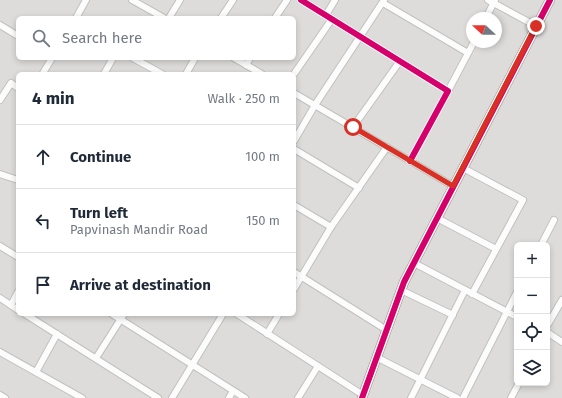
<!DOCTYPE html>
<html lang="en">
<head>
<meta charset="utf-8">
<style>
  body { margin:0; font-family:"Fira Sans",sans-serif; background:#f2f2f3; color:#1f2937 }
  .controls { position:absolute; right:12px; bottom:12px; display:grid; overflow:hidden; border-radius:6px; box-shadow:0 2px 6px #0003 }
  .controls button { width:36px; height:36px; display:grid; place-items:center; padding:0; border:0; border-bottom:1px solid #e0e1e3; background:#fff; color:#1f2937; font:20px sans-serif }
  .compass { position:absolute; left:466px; top:12px; width:36px; height:36px; border-radius:50%; background:#fff; box-shadow:0 2px 6px #0003; rotate:292deg }
  .stop { position:absolute; width:12px; height:12px; margin:-9px; border:3px solid #d93025; border-radius:50%; background:#fff }
  .stop.end { background:#d93025; border-color:#fff; box-shadow:0 1px 4px #0008 }
  .list { margin:0; padding:0; list-style:none }
  h2 { display:flex; justify-content:space-between; align-items:center; height:52px; margin:0; padding:0 16px; font-size:17px }
  h2 small { font-size:13px; font-weight:400; color:#747a83 }
  .list li { display:grid; grid-template-columns:26px 1fr auto; gap:12px; align-items:center; box-sizing:border-box; height:64px; padding:0 16px; border-top:1px solid #e0e1e3 }
  .list b { display:block; font-size:15px; white-space:nowrap }
  .list p { margin:0; font-size:13px; white-space:nowrap; color:#747a83 }
  .list em { font-size:13px; font-style:normal; color:#747a83 }
  .icon { flex:none; width:22px; height:22px; fill:none; stroke:currentColor; stroke-width:2; stroke-linecap:round; stroke-linejoin:round }
  .map { position:relative; flex:none; width:562px; height:398px; overflow:hidden }
  .search { position:absolute; background:#fff; box-shadow:0 2px 6px #0003; left:16px; top:16px; width:280px; height:44px; display:flex; align-items:center; gap:10px; box-sizing:border-box; padding:0 14px; border-radius:6px; color:#747a83; font-size:15px }
  .panel { position:absolute; background:#fff; box-shadow:0 2px 6px #0003; left:16px; top:72px; width:280px; height:244px; border-radius:6px }
  .map>svg:first-child { display:block }
</style>
</head>
<body>
<div class="map">
<svg width="562" height="398" viewBox="0 0 562 398">
  <rect width="100%" height="100%" fill="#eeece9"/>
  <path fill="#dddcda" fill-rule="evenodd" d="M0,0H562V398H0ZM18,18H294V58H18ZM472,18H496V42H472ZM18,74H294V314H18ZM517,245H547V383H517Z"/>
  <g fill="none" stroke-linecap="round" stroke-linejoin="round">
    <defs>
      <g id="street">
        <path d="M132,0L164,18"/>
        <path d="M301,0L448,91L410,161"/>
        <path d="M488,0L536,26"/>
        <path d="M383,3L468,53"/>
        <path d="M326,15L335,0"/>
        <path d="M76,18L86,0"/>
        <path d="M169,18L180,0"/>
        <path d="M221,18L233,0"/>
        <path d="M275,18L287,0"/>
        <path d="M486,18L495,0"/>
        <path d="M0,25L18,36"/>
        <path d="M133,58L162,74"/>
        <path d="M234,58L262,74"/>
        <path d="M246,65L250,58"/>
        <path d="M43,73L52,58"/>
        <path d="M104,74L113,58"/>
        <path d="M186,74L195,58"/>
        <path d="M294,74L332,19"/>
        <path d="M448,91L474,42"/>
        <path d="M294,93L453,186"/>
        <path d="M0,100L11,83L18,88"/>
        <path d="M353,127L400,61"/>
        <path d="M294,141L315,105L384,0"/>
        <path d="M294,149L359,188"/>
        <path d="M463,168L523,200L472,294"/>
        <path d="M0,174L18,180"/>
        <path d="M294,205L331,227L387,147"/>
        <path d="M437,218L496,249"/>
        <path d="M541,245L554,220"/>
        <path d="M0,246L18,257"/>
        <path d="M414,263L517,317"/>
        <path d="M294,272L385,329"/>
        <path d="M294,289L331,227"/>
        <path d="M401,290L453,315"/>
        <path d="M0,298L18,310"/>
        <path d="M11,305L18,292"/>
        <path d="M25,314L158,398"/>
        <path d="M112,314L245,398"/>
        <path d="M237,314L363,395"/>
        <path d="M547,326L562,300"/>
        <path d="M547,332L562,342"/>
        <path d="M267,334L279,314"/>
        <path d="M0,352L82,398"/>
        <path d="M376,357L457,398"/>
        <path d="M96,358L124,314"/>
        <path d="M36,372L57,334"/>
        <path d="M0,395L5,398"/>
        <path d="M172,398L223,314"/>
        <path d="M229,398L233,391"/>
        <path d="M298,398L318,366"/>
        <path d="M411,398L465,290"/>
        <path d="M463,398L517,292"/>
        <path d="M511,398L519,383"/>
      </g>
      <path id="secondary" d="M362,398L404,282L550,0"/>
    </defs>
    <use href="#street" stroke="#c1c1bf" stroke-width="8"/>
    <use href="#secondary" stroke="#969583" stroke-width="10"/>
    <use href="#street" stroke="#fcfcfc" stroke-width="6"/>
    <use href="#secondary" stroke="#f3f2ec" stroke-width="9"/>
    <defs>
      <g id="cycleway">
        <path d="M301,0L448,91L410,161"/>
        <path d="M362,398L404,282L550,0"/>
      </g>
    </defs>
    <use href="#cycleway" stroke="#fff" stroke-width="8"/>
    <use href="#cycleway" stroke="#d6006c" stroke-width="6"/>
  </g>
  <g fill="none" stroke-linecap="round" stroke-linejoin="round">
    <path stroke="#d93025" stroke-width="5" d="M353,127L453,186L536,26"/>
  </g>
</svg>
<div class="controls">
<button>+</button>
<button>−</button>
<button><svg class="icon" aria-label="locate" viewBox="0 0 24 24"><circle cx="12" cy="12" r="6"/><path d="M12 2v4M12 18v4M2 12h4M18 12h4"/></svg></button>
<button><svg class="icon" aria-label="layers" viewBox="0 0 24 24"><path d="M12 4l9 5-9 5-9-5zM3 14l9 5 9-5"/></svg></button>
</div>
<svg class="compass" viewBox="-18 -18 36 36"><path d="M0-13l5 13h-10z" fill="#e53935"/><path d="M0 13l5-13h-10z" fill="#747a83"/></svg>
<div class="stop" style="left:353px;top:127px"></div>
<div class="stop end" style="left:536px;top:26px"></div>
<div class="search"><svg class="icon" aria-label="search" viewBox="0 0 24 24"><circle cx="10" cy="10" r="6"/><path d="M15 15l6 6"/></svg>Search here</div>
<section class="panel">
<h2>4 min<small>Walk · 250 m</small></h2>
<ul class="list">
<li><svg class="icon" aria-label="ahead" viewBox="0 0 24 24"><path d="M12 20V5M6 11l6-6 6 6"/></svg><div><b>Continue</b></div><em>100 m</em></li>
<li><svg class="icon" aria-label="left" viewBox="0 0 24 24"><path d="M17 20v-9H6M10 6l-5 5 5 5"/></svg><div><b>Turn left</b><p>Papvinash Mandir Road</p></div><em>150 m</em></li>
<li><svg class="icon" aria-label="arrive" viewBox="0 0 24 24"><path d="M6 21V4h12l-3 4 3 4H6"/></svg><div><b>Arrive at destination</b></div></li>
</ul>
</section>
</div>
</body>
</html>
